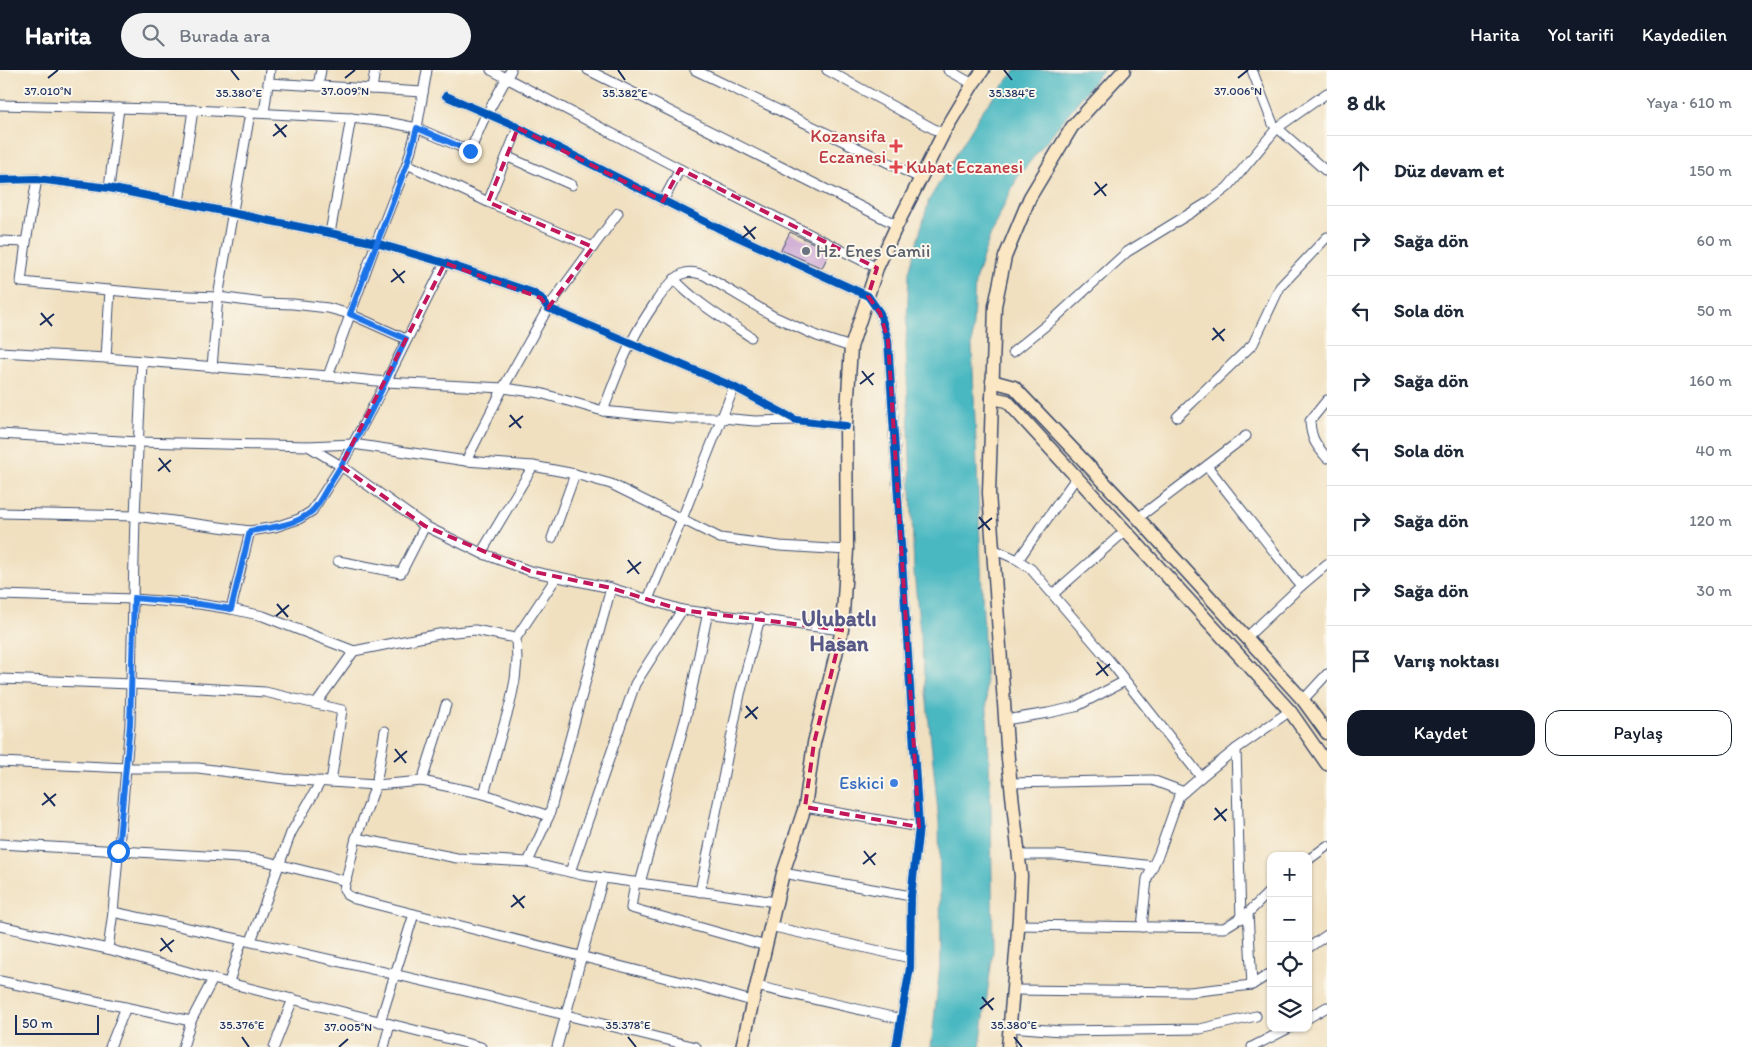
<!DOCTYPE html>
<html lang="tr">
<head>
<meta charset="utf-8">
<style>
  body { margin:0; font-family:Itim,sans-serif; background:#f2f2f3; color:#1f2937 }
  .controls { position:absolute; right:15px; bottom:15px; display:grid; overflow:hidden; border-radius:10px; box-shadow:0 1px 4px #0004 }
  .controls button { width:45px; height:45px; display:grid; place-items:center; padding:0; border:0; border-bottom:1px solid #e0e1e3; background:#fff; color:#1f2937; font:25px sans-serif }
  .scale { position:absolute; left:15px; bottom:12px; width:84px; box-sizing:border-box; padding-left:5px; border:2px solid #1b2f5e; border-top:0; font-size:14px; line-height:18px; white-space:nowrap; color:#1b2f5e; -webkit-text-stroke:4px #fbf7ec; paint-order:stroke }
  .stop { position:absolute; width:15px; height:15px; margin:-11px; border:4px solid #1a73e8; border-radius:50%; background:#fff }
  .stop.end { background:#1a73e8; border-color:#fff; box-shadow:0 1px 5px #0008 }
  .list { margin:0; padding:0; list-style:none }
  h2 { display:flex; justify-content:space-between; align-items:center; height:65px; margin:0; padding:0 20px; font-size:21px }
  h2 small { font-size:16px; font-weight:400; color:#747a83 }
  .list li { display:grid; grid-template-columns:32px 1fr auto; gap:15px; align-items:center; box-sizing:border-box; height:70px; padding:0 20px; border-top:1px solid #e0e1e3 }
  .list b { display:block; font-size:19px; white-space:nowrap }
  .list em { font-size:16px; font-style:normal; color:#747a83 }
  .actions { display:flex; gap:10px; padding:15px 20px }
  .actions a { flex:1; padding:11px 0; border:1px solid #111827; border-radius:15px; text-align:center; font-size:18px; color:#111827 }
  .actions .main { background:#111827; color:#fff }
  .icon { flex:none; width:28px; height:28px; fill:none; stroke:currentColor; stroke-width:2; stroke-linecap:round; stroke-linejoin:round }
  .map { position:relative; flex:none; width:1327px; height:977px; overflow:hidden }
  header { display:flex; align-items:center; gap:30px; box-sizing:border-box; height:70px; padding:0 25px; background:#111827; color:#fff }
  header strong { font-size:24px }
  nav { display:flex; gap:28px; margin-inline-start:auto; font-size:18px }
  .search { width:350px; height:45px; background:#f2f2f3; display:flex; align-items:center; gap:12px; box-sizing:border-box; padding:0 18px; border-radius:28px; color:#747a83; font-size:19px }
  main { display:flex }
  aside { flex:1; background:#fff }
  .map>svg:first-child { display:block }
</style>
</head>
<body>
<header>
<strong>Harita</strong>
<div class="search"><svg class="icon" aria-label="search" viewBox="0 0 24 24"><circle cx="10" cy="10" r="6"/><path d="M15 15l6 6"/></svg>Burada ara</div>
<nav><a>Harita</a><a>Yol tarifi</a><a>Kaydedilen</a></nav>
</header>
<main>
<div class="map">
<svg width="1327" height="977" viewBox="0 0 1327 977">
  <rect width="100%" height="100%" fill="#fbf7ec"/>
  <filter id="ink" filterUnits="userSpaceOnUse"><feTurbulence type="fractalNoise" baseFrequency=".02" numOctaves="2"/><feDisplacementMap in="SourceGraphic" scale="10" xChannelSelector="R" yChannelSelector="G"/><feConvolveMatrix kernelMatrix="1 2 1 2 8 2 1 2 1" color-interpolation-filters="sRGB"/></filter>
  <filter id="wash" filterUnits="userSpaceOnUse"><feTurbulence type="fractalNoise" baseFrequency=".0096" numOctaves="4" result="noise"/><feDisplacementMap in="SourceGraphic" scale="20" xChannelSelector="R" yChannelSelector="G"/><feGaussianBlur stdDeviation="1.12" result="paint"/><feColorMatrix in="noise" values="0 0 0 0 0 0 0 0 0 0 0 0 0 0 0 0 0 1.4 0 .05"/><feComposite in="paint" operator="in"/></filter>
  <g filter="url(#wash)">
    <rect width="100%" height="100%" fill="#f0e0c0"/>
    <path fill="#49b8c1" stroke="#327490" d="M1016,0H1103L1017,108L991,163L975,211L972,276L991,739L993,881L980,977H931L941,887L939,752L914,502L906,276L909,202L929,130L982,41Z"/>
    <g id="blocks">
      <path fill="#caa3d1" d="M790,162L830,181L822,198L781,180Z"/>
    </g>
  </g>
  <g filter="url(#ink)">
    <use href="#blocks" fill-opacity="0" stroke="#3b4a6d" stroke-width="1"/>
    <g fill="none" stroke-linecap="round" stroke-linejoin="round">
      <defs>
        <g id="street">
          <path d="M491,0L680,99L877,198"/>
          <path d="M588,0L897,155"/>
          <path d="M695,0L920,108"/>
          <path d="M827,0L943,64"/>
          <path d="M948,0L973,14"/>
          <path d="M1252,0L1273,54L1327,102"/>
          <path d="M268,13L423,22"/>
          <path d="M318,16L321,0"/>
          <path d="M372,19L375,0"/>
          <path d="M446,26L513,55L718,158L868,226L880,243L888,270L919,757L911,826L910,898L896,977"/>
          <path d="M0,35L193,40L351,48L387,52L417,58L470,81L483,51L511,0"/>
          <path d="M264,43L270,0"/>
          <path d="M508,87L572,115"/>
          <path d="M407,94L488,132L593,177"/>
          <path d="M37,109L26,172L21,212L163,225L218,227L263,233L293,234L328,238L350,244L406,269"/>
          <path d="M0,110L37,109L109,118L330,163L376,173L445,193L531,222L541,228L548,238L734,317L796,350L846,356"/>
          <path d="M109,118L119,38"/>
          <path d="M663,131L680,99"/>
          <path d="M179,132L193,40"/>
          <path d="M488,132L518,58"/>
          <path d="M330,163L351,48"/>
          <path d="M0,171L26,172"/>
          <path d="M674,209C696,233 724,249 751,267"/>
          <path d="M0,282L106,288L328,306L386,312L503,318L540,323L603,341L672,348H722L755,351L795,350"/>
          <path d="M1013,282L1055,248L1127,182L1207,133L1228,117L1277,58L1327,23"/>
          <path d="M106,288L110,220"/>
          <path d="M212,297L218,227L250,43"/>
          <path d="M328,306L376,173L407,94L417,58L427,0"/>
          <path d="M1327,330L1310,351C1311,369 1316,375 1327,388"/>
          <path d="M603,341C612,318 620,294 631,273C639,257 668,207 685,203C691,201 697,203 704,205L773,246L817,266L851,277"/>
          <path d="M1177,347L1253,274L1280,217L1327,167"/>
          <path d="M0,364L138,372L308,376L341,396L425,456L481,483L530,501L611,518L682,540L842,560"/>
          <path d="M308,376L353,374L466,391L533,396L575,404L611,414L720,468L780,476L847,480"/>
          <path d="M466,391L503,318L548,238L618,143"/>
          <path d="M1207,396L1301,516"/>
          <path d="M0,443L135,446L250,461L275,457L299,449L312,441L341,396L386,312L445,193"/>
          <path d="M1138,448L1246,366"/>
          <path d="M552,468L575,404"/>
          <path d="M993,479L1018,490L1031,499L1113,595L1201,707"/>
          <path d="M481,483L533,396"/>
          <path d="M1018,490L1076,408"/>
          <path d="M338,491L401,503L425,456"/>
          <path d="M1053,524L1125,461"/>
          <path d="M0,525L134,529L199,534L231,539L263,546L354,581L444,563L475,560L516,568"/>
          <path d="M648,529L682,449L734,317"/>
          <path d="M231,539L250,461"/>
          <path d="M1247,567L1301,516L1327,494"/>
          <path d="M0,609L132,614L265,622L342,640L331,712"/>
          <path d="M1303,630L1327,604"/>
          <path d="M316,634L354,581"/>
          <path d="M1005,650L1048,643L1075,637L1125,611"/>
          <path d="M385,661L376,715L356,768L344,819L347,825L355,829L702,917L752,931"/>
          <path d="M1236,679L1241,849"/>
          <path d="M0,692L126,698H198L284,709L376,715L422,711L484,724L549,746"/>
          <path d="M422,711L446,635"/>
          <path d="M1011,713L1152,710L1184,722"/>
          <path d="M484,724L510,634L515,610L517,590L516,568L556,508"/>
          <path d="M805,737L919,757"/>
          <path d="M356,768L457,788L528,792L582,805L776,832"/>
          <path d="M0,774L257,789L346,811"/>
          <path d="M1019,785H1057L1153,796"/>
          <path d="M1308,790L1327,776"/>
          <path d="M528,792L549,746L611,518"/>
          <path d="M570,802L635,614L682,540"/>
          <path d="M783,803L911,826"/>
          <path d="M635,812L631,838L766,876"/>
          <path d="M640,813L686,647L708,542"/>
          <path d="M700,822L740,624L760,548"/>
          <path d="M113,842C308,883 503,929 696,977"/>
          <path d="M1248,843L1252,915"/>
          <path d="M1018,855L1224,858L1248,843L1271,820"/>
          <path d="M0,856L108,879L213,909L481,977"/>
          <path d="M770,856L910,888"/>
          <path d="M1142,857L1147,809L1159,783L1179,726L1201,707L1236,679L1290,641"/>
          <path d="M251,871L291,763L321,711"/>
          <path d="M1308,878L1327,865"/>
          <path d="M108,879L113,842L130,654L135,446L142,291"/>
          <path d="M0,911L191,951"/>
          <path d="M229,912L242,870"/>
          <path d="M756,916L901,949"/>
          <path d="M1013,920L1190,922L1252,915L1271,903"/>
          <path d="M1308,948L1327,937"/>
          <path d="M380,952L414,844"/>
          <path d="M1009,957L1061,961L1200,959L1256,946"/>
          <path d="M110,977L126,937"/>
          <path d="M183,977L191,951L213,909"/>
          <path d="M274,977L293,929"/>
          <path d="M384,977L390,954"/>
          <path d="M557,977L603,808"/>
          <path d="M1252,977L1289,958"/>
        </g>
        <g id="secondary">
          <path d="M992,311L1014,317L1138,448L1303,630L1327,663"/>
          <path d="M992,328L1007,331L1290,641L1327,694"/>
          <path d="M742,977L783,803L805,737L814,673L842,560L847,480L846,356L851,277L877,198L897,155L943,64L973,14L983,0"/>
          <path d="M1008,977L1019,848L1021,806L1008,689L989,423L995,236L1005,187L1030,127L1072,57L1124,0"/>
        </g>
      </defs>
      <use href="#street" stroke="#3b4a6d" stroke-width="11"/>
      <use href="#secondary" stroke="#3b4a6d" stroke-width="15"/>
      <use href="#street" stroke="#fff" stroke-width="9"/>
      <use href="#secondary" stroke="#fbe7c3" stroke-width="12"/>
      <defs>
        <g id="cycleway">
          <path d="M446,26L513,55L718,158L868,226L880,243L888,270L919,757L911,826L910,898L896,977"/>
          <path d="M0,110L37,109L109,118L330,163L376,173L445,193L531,222L541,228L548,238L734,317L796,350L846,356"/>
        </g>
      </defs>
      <use href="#cycleway" stroke="#fbf7ec" stroke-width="11"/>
      <use href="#cycleway" stroke="#0057b8" stroke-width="8"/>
    </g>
  </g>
  <g fill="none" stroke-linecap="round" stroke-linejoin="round" filter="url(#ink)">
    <path stroke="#1a73e8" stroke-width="6" d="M118,781L130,654L134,528L199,534L231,539L250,461C270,458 294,456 311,442C319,436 324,422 330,414C359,368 383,318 406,269L350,244L407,94L417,58L470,81"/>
  </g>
  <path fill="none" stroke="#c2185b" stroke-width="4" stroke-dasharray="10 6" stroke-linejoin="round" d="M518,58L663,131L680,99L877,198L868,226L880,243L888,270L919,757L805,737L814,673L842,560L682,540L611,518L530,501L425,456L341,396L445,193L541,228L548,238L593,177L488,132Z"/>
  <path fill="none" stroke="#1b2f5e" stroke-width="2" d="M231,0L239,10M618,0L625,10M1004,0L1012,10M48,8L58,0M345,8L355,0M1238,8L1248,0M275,54L286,67M273,66L287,55M1095,112L1106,126M1094,125L1107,114M744,156L755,169M742,168L756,157M393,199L404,213M391,212L405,201M41,243L52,256M40,255L54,244M1213,258L1224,271M1212,270L1225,259M862,301L873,315M860,314L874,303M510,345L521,358M509,357L523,346M159,388L170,402M158,401L171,390M979,447L990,460M978,459L992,448M628,490L639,504M627,503L641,492M277,534L288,547M276,546L289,535M1097,592L1108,606M1096,605L1110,594M746,636L757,649M745,648L758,637M395,679L406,693M394,692L407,681M44,723L55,736M42,735L56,724M1215,738L1226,751M1214,750L1227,739M864,781L875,795M863,794L876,783M513,825L524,838M511,837L525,826M161,868L172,882M160,881L174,870M982,927L993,940M980,939L994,928M242,967L249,977M628,967L636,977M1014,967L1022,977M339,977L348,969"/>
  <g fill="#e0444e" stroke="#fbf7ec" stroke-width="2">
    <path d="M893.5 68.5h5v5h5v5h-5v5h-5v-5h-5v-5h5z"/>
    <path d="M893.5 89.5h5v5h5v5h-5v5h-5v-5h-5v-5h5z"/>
  </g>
  <circle fill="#6b7280" stroke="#fbf7ec" stroke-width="2" cx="806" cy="181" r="5"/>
  <circle fill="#3f7fe0" stroke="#fbf7ec" stroke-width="2" cx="894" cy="713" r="5"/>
  <g text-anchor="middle" stroke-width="4" stroke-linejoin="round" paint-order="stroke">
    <g font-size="18" fill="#be3a42" stroke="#fbf7ec" text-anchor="end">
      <text x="886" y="72">Kozansifa<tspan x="886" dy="21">Eczanesi</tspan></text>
      <text x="906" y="103" text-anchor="start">Kubat Eczanesi</text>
    </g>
    <g font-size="18" fill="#5b616d" stroke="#fbf7ec" text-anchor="start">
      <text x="816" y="187">Hz. Enes Camii</text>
    </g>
    <g font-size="18" fill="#366cbe" stroke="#fbf7ec" text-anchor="end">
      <text x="884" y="719">Eskici</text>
    </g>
    <g font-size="22" font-weight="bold" fill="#585886" stroke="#fbf7ec">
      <text x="839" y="556">Ulubatlı<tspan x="839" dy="25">Hasan</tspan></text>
    </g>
  </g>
  <g font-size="12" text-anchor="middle" fill="#1b2f5e" stroke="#fbf7ec" stroke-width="4" stroke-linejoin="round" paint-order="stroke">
    <text x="48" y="25">37.010°N</text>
    <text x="345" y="25">37.009°N</text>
    <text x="1238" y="25">37.006°N</text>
    <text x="239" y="27">35.380°E</text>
    <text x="625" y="27">35.382°E</text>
    <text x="1012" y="27">35.384°E</text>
    <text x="242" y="959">35.376°E</text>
    <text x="628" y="959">35.378°E</text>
    <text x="1014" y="959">35.380°E</text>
    <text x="348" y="961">37.005°N</text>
  </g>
</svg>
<div class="controls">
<button>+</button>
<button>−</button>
<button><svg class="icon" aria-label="locate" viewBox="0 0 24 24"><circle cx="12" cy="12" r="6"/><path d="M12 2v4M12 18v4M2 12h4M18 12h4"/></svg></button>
<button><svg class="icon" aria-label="layers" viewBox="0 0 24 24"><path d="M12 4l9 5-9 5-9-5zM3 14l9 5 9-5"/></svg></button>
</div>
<div class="scale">50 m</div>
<div class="stop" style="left:118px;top:781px"></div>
<div class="stop end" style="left:470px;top:81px"></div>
</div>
<aside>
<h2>8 dk<small>Yaya · 610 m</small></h2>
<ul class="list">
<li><svg class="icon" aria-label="ahead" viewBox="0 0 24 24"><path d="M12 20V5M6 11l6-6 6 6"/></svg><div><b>Düz devam et</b></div><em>150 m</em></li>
<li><svg class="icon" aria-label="right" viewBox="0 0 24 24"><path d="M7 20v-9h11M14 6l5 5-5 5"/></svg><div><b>Sağa dön</b></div><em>60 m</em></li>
<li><svg class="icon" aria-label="left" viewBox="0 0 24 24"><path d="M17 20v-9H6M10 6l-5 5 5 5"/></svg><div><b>Sola dön</b></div><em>50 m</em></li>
<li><svg class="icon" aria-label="right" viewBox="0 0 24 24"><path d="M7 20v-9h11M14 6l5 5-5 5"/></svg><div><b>Sağa dön</b></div><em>160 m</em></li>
<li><svg class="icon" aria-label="left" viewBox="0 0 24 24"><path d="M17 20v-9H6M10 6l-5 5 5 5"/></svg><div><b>Sola dön</b></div><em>40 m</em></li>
<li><svg class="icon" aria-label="right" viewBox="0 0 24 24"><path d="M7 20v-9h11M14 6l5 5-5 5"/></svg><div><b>Sağa dön</b></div><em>120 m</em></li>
<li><svg class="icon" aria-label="right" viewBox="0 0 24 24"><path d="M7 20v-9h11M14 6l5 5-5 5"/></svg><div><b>Sağa dön</b></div><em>30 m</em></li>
<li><svg class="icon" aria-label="arrive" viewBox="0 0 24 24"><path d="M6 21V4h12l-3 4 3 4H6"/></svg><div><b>Varış noktası</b></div></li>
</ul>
<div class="actions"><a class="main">Kaydet</a><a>Paylaş</a></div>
</aside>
</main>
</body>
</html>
